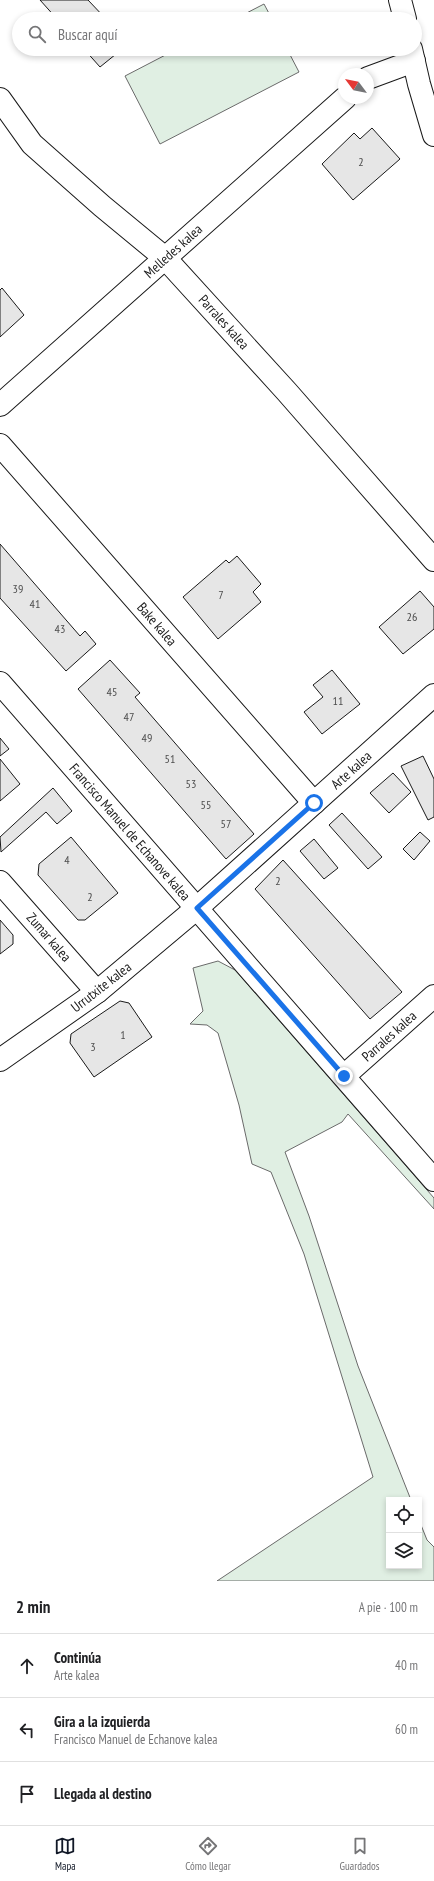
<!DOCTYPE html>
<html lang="es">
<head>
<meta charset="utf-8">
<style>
  body { margin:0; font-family:"PT Sans Narrow",sans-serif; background:#f6f6f6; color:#202124 }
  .controls { position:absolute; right:12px; bottom:12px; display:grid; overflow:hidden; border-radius:0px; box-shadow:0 2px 6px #0003 }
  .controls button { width:36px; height:36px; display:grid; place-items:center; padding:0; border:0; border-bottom:1px solid #e0e0e0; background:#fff; color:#202124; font:20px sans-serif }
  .compass { position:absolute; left:338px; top:68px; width:36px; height:36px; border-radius:50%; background:#fff; box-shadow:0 2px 6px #0003; rotate:302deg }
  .stop { position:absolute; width:12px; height:12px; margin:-9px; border:3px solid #1a73e8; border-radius:50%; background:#fff }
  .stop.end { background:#1a73e8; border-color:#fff; box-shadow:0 1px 4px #0008 }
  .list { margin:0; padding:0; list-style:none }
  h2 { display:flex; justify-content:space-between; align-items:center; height:52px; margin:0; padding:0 16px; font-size:17px }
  h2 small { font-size:13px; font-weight:400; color:#757577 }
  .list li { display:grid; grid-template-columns:26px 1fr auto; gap:12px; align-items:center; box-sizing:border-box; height:64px; padding:0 16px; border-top:1px solid #e0e0e0 }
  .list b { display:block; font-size:15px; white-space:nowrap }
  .list p { margin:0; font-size:13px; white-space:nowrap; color:#757577 }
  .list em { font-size:13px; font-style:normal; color:#757577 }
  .icon { flex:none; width:22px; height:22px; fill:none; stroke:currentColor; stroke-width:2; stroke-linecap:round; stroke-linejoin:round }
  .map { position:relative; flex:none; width:434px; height:1581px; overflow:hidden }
  .search { position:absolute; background:#fff; box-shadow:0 2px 6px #0003; left:12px; right:12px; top:12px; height:44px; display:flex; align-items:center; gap:10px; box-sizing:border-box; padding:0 14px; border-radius:22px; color:#757577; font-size:15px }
  .sheet { height:244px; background:#fff }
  nav { display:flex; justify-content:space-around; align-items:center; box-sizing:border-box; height:56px; border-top:1px solid #e0e0e0; background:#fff; font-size:11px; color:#757577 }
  nav a { display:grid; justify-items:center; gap:2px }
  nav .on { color:#111827 }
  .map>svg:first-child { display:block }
</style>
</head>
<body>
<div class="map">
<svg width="434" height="1581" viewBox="0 0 434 1581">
  <rect width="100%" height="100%" fill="#fff"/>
  <g fill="#e0efe3" stroke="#6a6a6a">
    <path d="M264,4L272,19H235Z"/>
    <path d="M177,49H287L299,72L160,144L125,76Z"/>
    <path d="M218,961L235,970L434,1198V1209L348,1114L342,1122L285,1152L309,1216L358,1366L411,1500H389V1566H419V1520L427,1540L434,1547V1581H217L373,1477L304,1254L271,1172L252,1164L239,1105L218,1033L207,1025L190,1024L203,1011L193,968Z"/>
  </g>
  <g fill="#e6e6e6" stroke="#1a1a1a">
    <path d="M40,0H88L106,19H57Z"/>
    <path d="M84,49H120L121,50L100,67Z"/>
    <path d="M372,128L400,159L353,200L322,164L354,133L360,139Z"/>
    <path d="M2,288L24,315L0,337V290Z"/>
    <path d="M0,544L80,636L85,631L96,644L66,671L0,598Z"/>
    <path d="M237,556L261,584L253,592L261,602L218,639L183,597L226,560L229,563Z"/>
    <path d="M420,591L434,607V629L403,654L379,627Z"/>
    <path d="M110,660L140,693L135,697L254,834L226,859L78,689Z"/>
    <path d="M332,670L360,704L322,734L304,712L323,697L313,685Z"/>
    <path d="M0,738L9,749L0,756Z"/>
    <path d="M423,756L434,779V817L428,820L401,766Z"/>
    <path d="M0,759L20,784L0,801Z"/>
    <path d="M393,773L411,792L389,813L370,793Z"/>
    <path d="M53,788L72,811L57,824L46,812L1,852L0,837Z"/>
    <path d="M342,813L382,857L368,869L329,825Z"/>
    <path d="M420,832L430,841L414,860L403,849Z"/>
    <path d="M71,837L118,893L85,920H78L38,875L39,864Z"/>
    <path d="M314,839L338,868L324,879L300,851Z"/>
    <path d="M283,860L402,992L370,1019L255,889Z"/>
    <path d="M0,920L13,935V944L0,954Z"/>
    <path d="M120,1001L129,1003L152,1037L94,1077L70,1043L71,1034Z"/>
  </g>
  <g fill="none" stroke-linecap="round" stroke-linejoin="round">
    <defs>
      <g id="minor">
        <path d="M400,0L405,19"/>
        <path d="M411,49L419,84L434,135"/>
        <path d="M368,78L414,61"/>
        <path d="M0,99L32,144L102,206L165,258L287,392L434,560"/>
        <path d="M0,405L345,98"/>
        <path d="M0,445L314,803"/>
        <path d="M0,683L434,1180"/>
        <path d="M0,882L97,992"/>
        <path d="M0,1060L97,992L197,908L434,695"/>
        <path d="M344,1076L434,996"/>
      </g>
    </defs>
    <use href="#minor" stroke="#1a1a1a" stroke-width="24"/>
    <use href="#minor" stroke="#fff" stroke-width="22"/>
  </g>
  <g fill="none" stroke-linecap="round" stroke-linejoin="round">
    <path stroke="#1a73e8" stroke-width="5" d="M314,803L197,908L344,1076"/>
  </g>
  <g text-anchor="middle" stroke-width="3" stroke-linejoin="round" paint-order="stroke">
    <g font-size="12" fill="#4d4d4d">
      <text x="361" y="166">2</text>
      <text x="18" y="593">39</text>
      <text x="221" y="599">7</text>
      <text x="35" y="608">41</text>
      <text x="412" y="621">26</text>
      <text x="60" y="633">43</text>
      <text x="112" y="696">45</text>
      <text x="338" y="705">11</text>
      <text x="129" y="721">47</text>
      <text x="147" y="742">49</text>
      <text x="170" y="763">51</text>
      <text x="191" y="788">53</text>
      <text x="206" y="809">55</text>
      <text x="226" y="828">57</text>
      <text x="67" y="864">4</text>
      <text x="278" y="885">2</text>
      <text x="90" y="901">2</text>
      <text x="123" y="1039">1</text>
      <text x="93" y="1051">3</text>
    </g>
    <g font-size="14" fill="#1a1a1a" stroke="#fff">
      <text transform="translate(173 251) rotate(-42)" y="5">Melledes kalea</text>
      <text transform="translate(224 322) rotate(48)" y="5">Parrales kalea</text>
      <text transform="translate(157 624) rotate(49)" y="5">Bake kalea</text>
      <text transform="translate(351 770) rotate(-42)" y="5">Arte kalea</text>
      <text transform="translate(130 832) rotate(49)" y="5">Francisco Manuel de Echanove kalea</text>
      <text transform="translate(49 937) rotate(49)" y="5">Zumar kalea</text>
      <text transform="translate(101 987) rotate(-38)" y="5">Urrutxite kalea</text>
      <text transform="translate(389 1036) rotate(-42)" y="5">Parrales kalea</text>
    </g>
  </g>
</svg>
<div class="controls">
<button><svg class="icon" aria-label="locate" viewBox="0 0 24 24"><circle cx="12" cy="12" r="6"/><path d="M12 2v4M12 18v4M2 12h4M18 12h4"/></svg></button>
<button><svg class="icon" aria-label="layers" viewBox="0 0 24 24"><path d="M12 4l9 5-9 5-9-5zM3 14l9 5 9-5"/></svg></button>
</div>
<svg class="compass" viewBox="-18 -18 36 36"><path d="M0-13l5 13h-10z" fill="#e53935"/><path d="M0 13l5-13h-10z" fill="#757577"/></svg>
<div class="stop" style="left:314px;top:803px"></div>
<div class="stop end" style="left:344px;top:1076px"></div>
<div class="search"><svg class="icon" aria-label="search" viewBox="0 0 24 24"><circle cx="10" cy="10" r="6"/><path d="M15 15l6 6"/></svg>Buscar aquí</div>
</div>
<section class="sheet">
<h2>2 min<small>A pie · 100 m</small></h2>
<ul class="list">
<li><svg class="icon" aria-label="ahead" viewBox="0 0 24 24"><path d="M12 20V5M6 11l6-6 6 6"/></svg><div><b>Continúa</b><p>Arte kalea</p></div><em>40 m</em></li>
<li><svg class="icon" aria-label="left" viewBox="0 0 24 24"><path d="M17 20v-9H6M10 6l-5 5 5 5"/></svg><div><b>Gira a la izquierda</b><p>Francisco Manuel de Echanove kalea</p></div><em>60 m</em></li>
<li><svg class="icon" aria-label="arrive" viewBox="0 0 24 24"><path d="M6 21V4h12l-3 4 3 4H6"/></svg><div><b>Llegada al destino</b></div></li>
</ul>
</section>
<nav>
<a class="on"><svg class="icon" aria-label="map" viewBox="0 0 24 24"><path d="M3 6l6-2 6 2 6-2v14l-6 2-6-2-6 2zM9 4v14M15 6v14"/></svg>Mapa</a>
<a><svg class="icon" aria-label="directions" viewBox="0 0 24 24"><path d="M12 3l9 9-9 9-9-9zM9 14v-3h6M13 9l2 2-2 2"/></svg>Cómo llegar</a>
<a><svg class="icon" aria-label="saved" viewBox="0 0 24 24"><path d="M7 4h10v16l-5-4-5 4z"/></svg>Guardados</a>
</nav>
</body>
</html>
